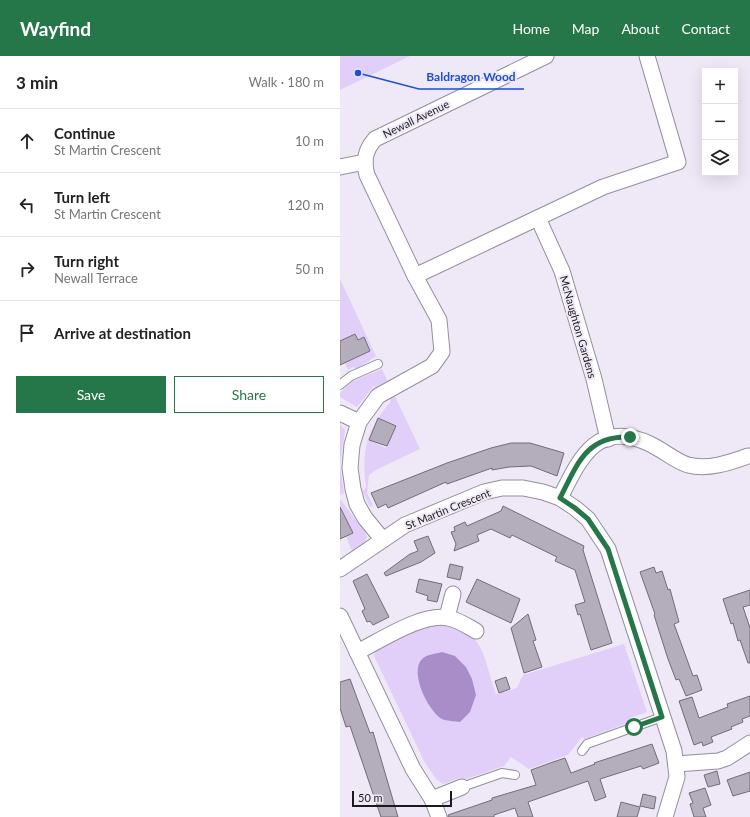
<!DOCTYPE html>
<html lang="en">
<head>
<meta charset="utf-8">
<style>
  body { margin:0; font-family:Lato,sans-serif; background:#f6f6f6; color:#222 }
  .controls { position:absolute; right:12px; top:12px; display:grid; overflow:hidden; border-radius:0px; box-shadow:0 4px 16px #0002 }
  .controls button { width:36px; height:36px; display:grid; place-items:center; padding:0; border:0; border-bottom:1px solid #e0e0e0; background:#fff; color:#222; font:20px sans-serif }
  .scale { position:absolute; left:12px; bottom:10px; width:100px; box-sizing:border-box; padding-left:4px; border:2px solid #1b191e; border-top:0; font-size:11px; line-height:14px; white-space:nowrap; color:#1b191e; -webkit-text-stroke:3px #efe9f7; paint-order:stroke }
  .stop { position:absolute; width:12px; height:12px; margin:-9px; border:3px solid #257749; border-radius:50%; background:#fff }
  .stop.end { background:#257749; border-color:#fff; box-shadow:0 1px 4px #0008 }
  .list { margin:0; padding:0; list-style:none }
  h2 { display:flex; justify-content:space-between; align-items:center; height:52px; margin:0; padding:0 16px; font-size:17px }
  h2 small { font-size:13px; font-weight:400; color:#767676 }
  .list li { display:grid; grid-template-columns:26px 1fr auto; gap:12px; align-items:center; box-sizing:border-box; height:64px; padding:0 16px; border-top:1px solid #e0e0e0 }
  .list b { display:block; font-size:15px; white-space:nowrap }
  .list p { margin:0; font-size:13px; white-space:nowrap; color:#767676 }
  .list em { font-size:13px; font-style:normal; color:#767676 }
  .actions { display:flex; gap:8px; padding:12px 16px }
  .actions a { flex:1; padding:9px 0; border:1px solid #257749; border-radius:0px; text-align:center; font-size:14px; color:#257749 }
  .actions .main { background:#257749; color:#fff }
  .icon { flex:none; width:22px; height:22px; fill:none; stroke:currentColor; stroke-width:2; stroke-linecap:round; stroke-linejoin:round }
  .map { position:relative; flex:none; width:410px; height:761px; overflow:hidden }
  header { display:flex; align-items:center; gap:24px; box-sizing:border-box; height:56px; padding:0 20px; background:#257749; color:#fff }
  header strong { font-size:19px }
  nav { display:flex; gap:22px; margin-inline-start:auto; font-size:14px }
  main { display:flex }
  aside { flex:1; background:#fff }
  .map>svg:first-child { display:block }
</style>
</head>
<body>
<header>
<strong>Wayfind</strong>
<nav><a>Home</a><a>Map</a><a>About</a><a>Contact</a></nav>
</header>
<main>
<aside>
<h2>3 min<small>Walk · 180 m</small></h2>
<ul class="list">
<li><svg class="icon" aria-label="ahead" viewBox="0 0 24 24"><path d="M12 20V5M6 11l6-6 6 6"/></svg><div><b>Continue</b><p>St Martin Crescent</p></div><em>10 m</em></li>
<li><svg class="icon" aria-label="left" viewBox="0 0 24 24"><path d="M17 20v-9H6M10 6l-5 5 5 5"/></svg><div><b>Turn left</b><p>St Martin Crescent</p></div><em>120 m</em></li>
<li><svg class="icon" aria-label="right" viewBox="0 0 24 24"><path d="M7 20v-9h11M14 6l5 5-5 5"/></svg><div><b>Turn right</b><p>Newall Terrace</p></div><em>50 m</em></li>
<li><svg class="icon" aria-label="arrive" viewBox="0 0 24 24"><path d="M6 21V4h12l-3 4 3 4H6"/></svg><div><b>Arrive at destination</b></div></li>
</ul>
<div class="actions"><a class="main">Save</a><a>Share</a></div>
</aside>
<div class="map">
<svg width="410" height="761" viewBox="0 0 410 761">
  <rect width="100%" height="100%" fill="#efe9f7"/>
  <g fill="#e1cff9" fill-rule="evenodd">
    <path d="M0,0H70L0,34Z"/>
    <path d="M0,223L36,300L17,313L13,311L8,314L0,297Z"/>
    <path d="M42,313L80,393L36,414L29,419L27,437L33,449L30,451L23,435L26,431C21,393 27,374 51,345L34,330L17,351L0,341V337L13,325ZM39,362L56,370L46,392L29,384Z"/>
    <path d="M0,368L5,374L0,410L4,437L0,439Z"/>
    <path d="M0,443L25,476L27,481L25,486L12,495L0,465Z"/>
    <path d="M107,567C114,570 124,573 130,578C146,592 148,618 156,638L177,632L183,619L284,588L307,656L290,662V666L245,683L242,681L228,699L189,713L171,701L164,710L121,725L120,722L103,728L96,723L85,707L34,600L36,594L76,573Z"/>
  </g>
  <path fill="#a88dc9" d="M102,596L115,600L126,611L132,623L136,639L130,656L120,666C115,665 106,665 102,663C88,655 69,616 82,603C88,598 95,598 102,596Z"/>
  <g fill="#b4aebc" stroke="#726c79">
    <path d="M15,278L18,284L24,281L30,295L0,309V285Z"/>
    <path d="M38,362L56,370L47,390L29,384Z"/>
    <path d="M171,387H190L224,397L217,420L191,410L169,411L152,414V412L107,428L106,426L48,452L46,448L38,452L31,437L107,407L151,392Z"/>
    <path d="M163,450L244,490L243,494L272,587L251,594L240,558L238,559L235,549L245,546L235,514L215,505L217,501L172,479L170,482L151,473L137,479L139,485L114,495L116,488L111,476L115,475L114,471L125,466L127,470L161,455Z"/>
    <path d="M0,451L13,477L0,483Z"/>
    <path d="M88,480L95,497L81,506L46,520L44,517L70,498L78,495L74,485Z"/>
    <path d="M110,508L123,511L120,524L107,521Z"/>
    <path d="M314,511L316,517L322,515L328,534L330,533L339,566L334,568L353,620L357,619L362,634L346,640L339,623L336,624L328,603L314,559L315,558L300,516Z"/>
    <path d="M27,518L49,561L33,569L30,565L27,566L22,555L25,553L13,525Z"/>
    <path d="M79,523L102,528L97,546L87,544L88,540L76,536Z"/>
    <path d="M137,523L180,543L171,567L126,546Z"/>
    <path d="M410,534V549L403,551L410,572V607H408L400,584L398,585L393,567L391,568L383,543Z"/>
    <path d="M188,558L196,584L193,585L202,611L184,617L171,572Z"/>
    <path d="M166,621L170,633L159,637L155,625Z"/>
    <path d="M10,623L30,677L33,676L58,761H41L10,670L6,671L0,652V626Z"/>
    <path d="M410,640V660L402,663L403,666L391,671L392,673L371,681L373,686L363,690L362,686L354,689L339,645L352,641L359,662L388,651L387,648Z"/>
    <path d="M312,688L319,707L303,713L301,710L260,723L266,741L255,745L248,725L188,746L193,761H178L175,752L154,759V761H108V759L152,744V742L196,729L191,714L213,706L225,702L231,717L255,708L254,707Z"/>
    <path d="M377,715L380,728L368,731L364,719Z"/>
    <path d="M410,716V735L393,740L387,724Z"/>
    <path d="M365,732L371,749L363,752L366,761H354L350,748L353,747L349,737Z"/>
    <path d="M303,738L316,741L314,753L300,750Z"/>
    <path d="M281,746L300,751L297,761H277Z"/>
  </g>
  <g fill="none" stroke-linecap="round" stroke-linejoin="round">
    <defs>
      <g id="lane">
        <path d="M0,329L11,320L38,308"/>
        <path d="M242,695L247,688L322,661"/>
        <path d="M122,731L162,717L175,719"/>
      </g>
      <g id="street">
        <path d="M0,111L25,106"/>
        <path d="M198,162L222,215L254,323L268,383"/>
        <path d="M75,220L263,131L338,106L307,0"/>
        <path d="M0,357L19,366"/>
        <path d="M220,442C240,402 257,363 310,388C323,394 335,405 348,409C368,414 389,407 408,400"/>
        <path d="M43,484L25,462L17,448L13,433L10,412L12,389L19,366L38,340L92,310L102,296L99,264L75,220L27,119C23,105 25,94 35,83L206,0"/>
        <path d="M0,513L65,469L144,436L162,432H183L203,436L220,442L235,452L248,463L268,493L334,695L337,721L325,761"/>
        <path d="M0,560L73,713L92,743L99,761"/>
        <path d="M107,561L113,538"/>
        <path d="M17,596C40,585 83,556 108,562C119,564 127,570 136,575"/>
        <path d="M336,708L378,705L387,702L410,687"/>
        <path d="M92,743L122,731"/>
      </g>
    </defs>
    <use href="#lane" stroke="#948f9c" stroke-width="10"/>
    <use href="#street" stroke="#948f9c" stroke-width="17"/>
    <use href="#lane" stroke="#fff" stroke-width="8"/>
    <use href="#street" stroke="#fff" stroke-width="15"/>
  </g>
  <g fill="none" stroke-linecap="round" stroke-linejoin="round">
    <path stroke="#257749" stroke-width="5" d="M290,381C246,379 237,409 220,442L235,452L248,463L268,493L322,661L294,671"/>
  </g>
  <g text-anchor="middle" stroke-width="4" stroke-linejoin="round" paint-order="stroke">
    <g font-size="11" fill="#1b191e" stroke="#efe9f7">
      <text transform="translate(76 63) rotate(-26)" y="4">Newall Avenue</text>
      <text transform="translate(238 271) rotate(74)" y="4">McNaughton Gardens</text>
      <text transform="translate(108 453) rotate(-22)" y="4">St Martin Crescent</text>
    </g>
  </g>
  <path fill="none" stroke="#1d4ed8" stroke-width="1.5" d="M18 17L79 33H184"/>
  <circle fill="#1d4ed8" stroke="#efe9f7" stroke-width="1.5" cx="18" cy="17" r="4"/>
  <g font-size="12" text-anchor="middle" font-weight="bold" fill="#1d4ed8" stroke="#efe9f7" stroke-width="4" stroke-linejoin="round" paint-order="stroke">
    <text x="131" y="25">Baldragon Wood</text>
  </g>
</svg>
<div class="controls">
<button>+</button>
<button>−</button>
<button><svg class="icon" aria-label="layers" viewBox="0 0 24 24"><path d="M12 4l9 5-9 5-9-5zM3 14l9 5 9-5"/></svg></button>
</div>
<div class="scale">50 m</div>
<div class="stop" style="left:294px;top:671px"></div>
<div class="stop end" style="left:290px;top:381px"></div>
</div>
</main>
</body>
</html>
